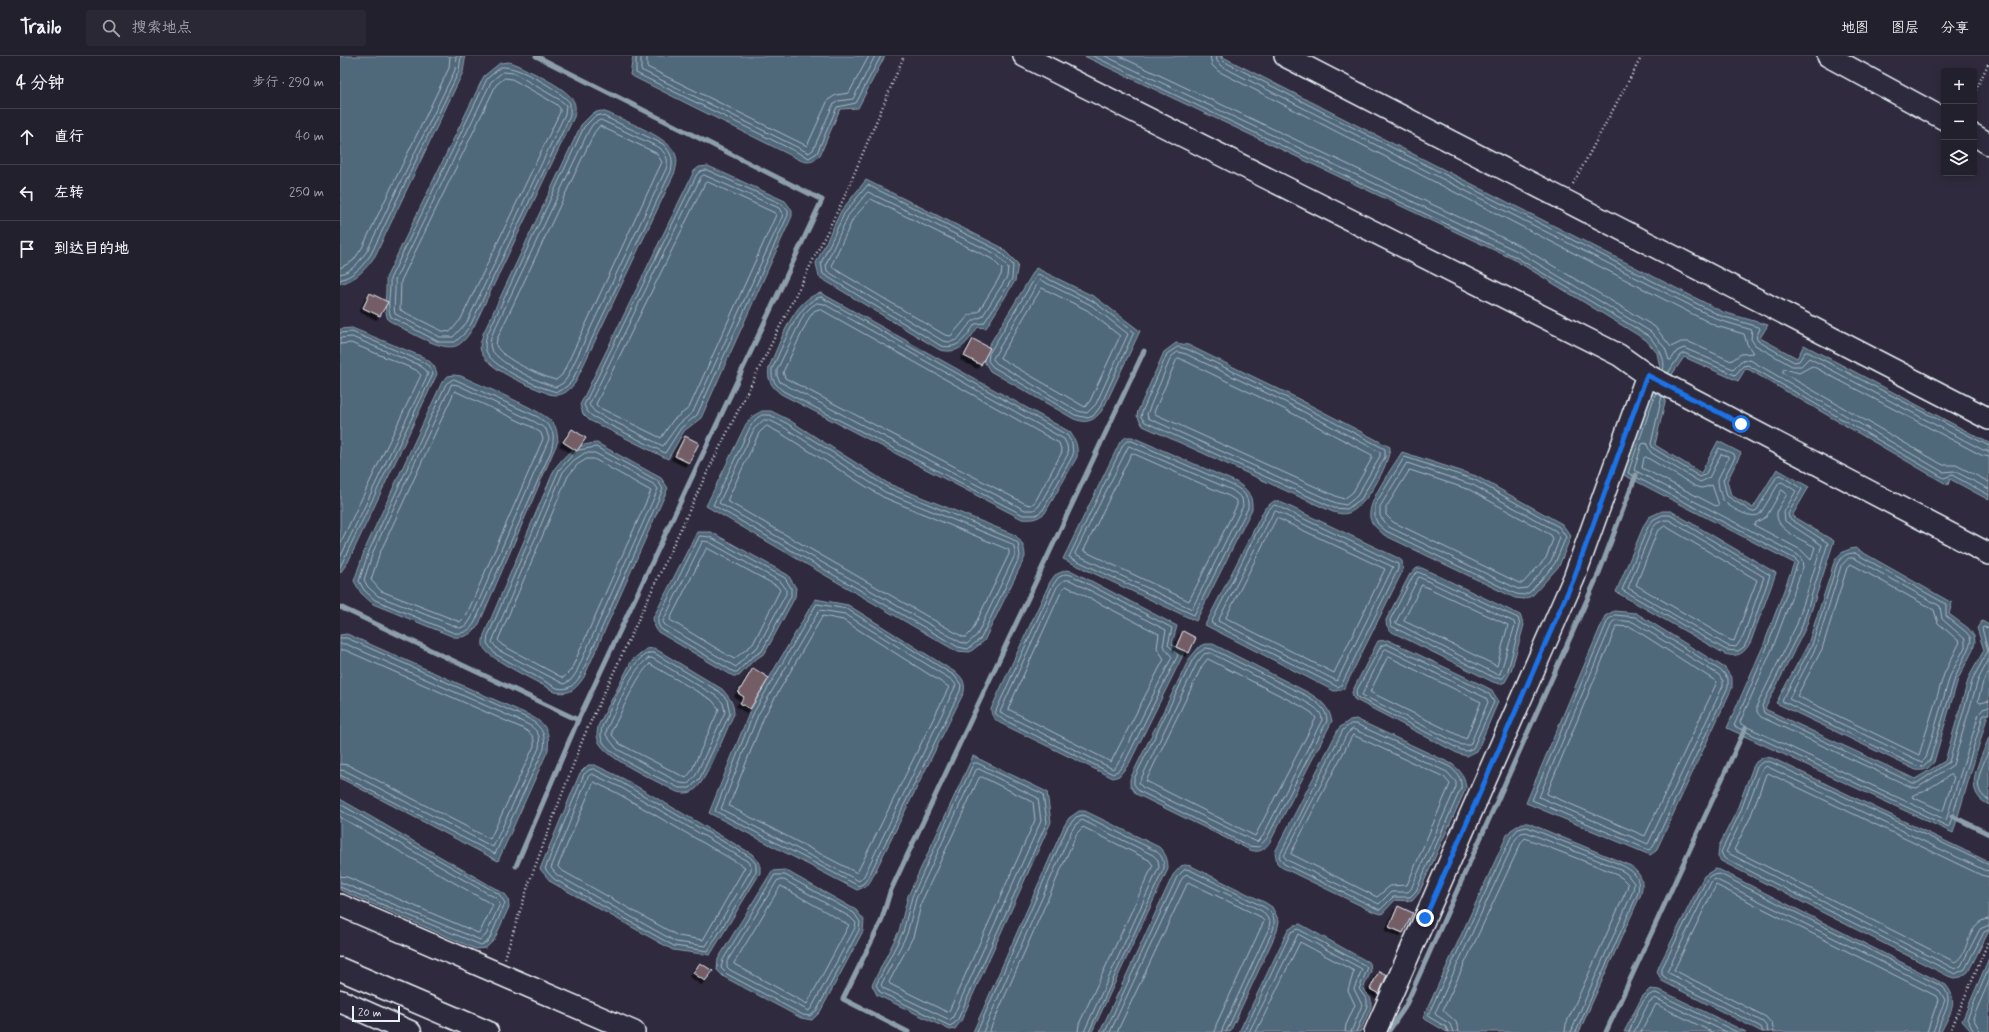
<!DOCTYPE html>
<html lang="zh">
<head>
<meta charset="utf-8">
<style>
  body { margin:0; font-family:Mynerve,"LXGW WenKai TC",sans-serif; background:#2b2836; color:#f1f3f6 }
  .controls { position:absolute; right:12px; top:12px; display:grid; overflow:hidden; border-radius:4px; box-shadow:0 2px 10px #0003 }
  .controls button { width:36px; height:36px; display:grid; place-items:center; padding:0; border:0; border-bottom:1px solid #403e4a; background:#23202e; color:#f1f3f6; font:20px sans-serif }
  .scale { position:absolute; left:12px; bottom:10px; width:48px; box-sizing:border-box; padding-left:4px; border:2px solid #e8f1f8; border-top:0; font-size:11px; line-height:14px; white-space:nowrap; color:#e8f1f8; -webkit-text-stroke:3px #2f2a3d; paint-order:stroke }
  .stop { position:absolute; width:12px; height:12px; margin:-9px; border:3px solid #1a73e8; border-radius:50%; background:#fff }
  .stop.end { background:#1a73e8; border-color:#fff; box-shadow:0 1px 4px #0008 }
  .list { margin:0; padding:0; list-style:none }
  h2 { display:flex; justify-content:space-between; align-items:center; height:52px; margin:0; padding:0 16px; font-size:17px }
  h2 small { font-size:13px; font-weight:400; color:#a3a3aa }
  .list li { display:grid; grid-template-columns:26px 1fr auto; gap:12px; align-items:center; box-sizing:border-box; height:56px; padding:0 16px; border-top:1px solid #403e4a }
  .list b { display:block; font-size:15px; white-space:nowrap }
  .list em { font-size:13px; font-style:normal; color:#a3a3aa }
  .icon { flex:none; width:22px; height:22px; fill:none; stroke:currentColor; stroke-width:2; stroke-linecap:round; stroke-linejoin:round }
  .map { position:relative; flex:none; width:1649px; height:976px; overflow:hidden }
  header { display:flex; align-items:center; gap:24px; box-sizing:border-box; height:56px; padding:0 20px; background:#23202e; border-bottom:1px solid #403e4a }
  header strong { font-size:19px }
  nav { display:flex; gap:22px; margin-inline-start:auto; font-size:14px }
  .search { width:280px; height:36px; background:#2b2836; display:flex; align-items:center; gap:10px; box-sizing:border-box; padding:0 14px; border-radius:4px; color:#a3a3aa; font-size:15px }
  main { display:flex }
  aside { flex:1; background:#23202e }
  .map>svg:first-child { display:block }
</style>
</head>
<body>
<header>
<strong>Trailo</strong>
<div class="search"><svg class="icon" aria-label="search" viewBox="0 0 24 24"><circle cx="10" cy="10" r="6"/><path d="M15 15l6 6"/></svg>搜索地点</div>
<nav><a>地图</a><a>图层</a><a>分享</a></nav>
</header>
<main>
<aside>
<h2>4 分钟<small>步行 · 290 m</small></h2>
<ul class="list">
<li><svg class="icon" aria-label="ahead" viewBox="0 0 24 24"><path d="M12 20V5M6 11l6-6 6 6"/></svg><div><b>直行</b></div><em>40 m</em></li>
<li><svg class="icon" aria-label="left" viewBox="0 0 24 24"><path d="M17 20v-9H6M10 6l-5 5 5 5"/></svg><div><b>左转</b></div><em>250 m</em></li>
<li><svg class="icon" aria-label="arrive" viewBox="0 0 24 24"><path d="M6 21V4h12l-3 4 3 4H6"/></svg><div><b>到达目的地</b></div></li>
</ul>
</aside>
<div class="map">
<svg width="1649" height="976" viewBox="0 0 1649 976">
  <defs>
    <filter id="shadow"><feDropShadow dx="-3.5" dy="3.5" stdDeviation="0" flood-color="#0009"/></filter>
  </defs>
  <rect width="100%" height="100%" fill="#2f2a3d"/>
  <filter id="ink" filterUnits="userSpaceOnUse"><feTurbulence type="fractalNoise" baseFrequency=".025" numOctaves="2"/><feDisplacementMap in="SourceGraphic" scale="8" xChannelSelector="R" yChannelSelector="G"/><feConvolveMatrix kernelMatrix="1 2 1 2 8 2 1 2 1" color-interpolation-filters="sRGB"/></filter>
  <g filter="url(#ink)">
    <g fill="#50677a" stroke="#8d9eac">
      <path d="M0,0H124L125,4L123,16L35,200C25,214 17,223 0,228Z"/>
      <path d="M293,0H545L518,52L500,53L480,99C474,106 470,107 462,105L290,19Z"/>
      <path d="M744,0H881L1383,256L1428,269L1420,282L1457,302L1464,289L1649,387V444L1610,423L1608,429L1406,312L1398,325L1344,301L1331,320L1315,389L1361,417L1378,385L1401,397L1387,425L1391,439L1413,452L1437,413L1469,431L1452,460L1494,485L1466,571L1425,653L1575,723L1605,705L1629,621L1644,594L1637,572L1642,565L1649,569V655L1613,777L1387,672L1424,588L1454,507L1282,418L1320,311L1317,297L1306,284L1173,203Z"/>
      <path d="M169,6L177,9C191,16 228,32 234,46C236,51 235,55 234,61L134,270C130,277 125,285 118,289C103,298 63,272 48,264C43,251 47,237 46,222L144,20L160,7Z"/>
      <path d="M261,55L268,57C285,65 332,82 336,100C338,106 336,111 335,116L235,327C227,337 221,341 209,338C191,330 142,313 140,291C140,287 142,282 143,278L241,69L253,57Z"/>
      <path d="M368,110L445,145L452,154V160L361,362L344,375L328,403L249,364L243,358L240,349L354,115L359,111Z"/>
      <path d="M526,124L661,191L678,208L675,225L646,272L638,271C627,286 621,299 600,294L479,221L476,207L501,155Z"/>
      <path d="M696,212L755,241L800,275L763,353C754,365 748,368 734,363L650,315L644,305L645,296Z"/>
      <path d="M481,237L730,376C736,385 738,390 737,401L705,457C697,463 692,464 682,463L441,338C431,330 427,324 429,311C440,288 453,242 481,237Z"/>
      <path d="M12,272L83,301C91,306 95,309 97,318L8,506L0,517V273Z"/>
      <path d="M836,287L848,289L949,338L1050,391C1049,409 1026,452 1008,457C1002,459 998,457 993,456L803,370L797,360L798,355L824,296Z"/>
      <path d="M114,319L121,320C139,329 203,354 213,367C217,372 217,378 218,385L139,568C132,578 126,582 114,581L33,548L21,537L14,525L25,493L102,326L108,320Z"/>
      <path d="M422,355H431L449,364L549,428L675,479C682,486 685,491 685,501L644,585L630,596L616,595L366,450L406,368L413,360Z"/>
      <path d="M786,381H792L896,426C907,433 913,439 912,453L856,565L723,503L780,386Z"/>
      <path d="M257,387L321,422L328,432L244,621C236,633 230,639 215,636C201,627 150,604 144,592C142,588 143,584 144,579L215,412C229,395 234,389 257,387Z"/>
      <path d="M1062,396L1136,420L1222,468L1231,480L1219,510L1211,519L1193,539L1185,543L1175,542L1044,479C1039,474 1032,469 1030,462C1027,445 1053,411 1062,396Z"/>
      <path d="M934,445H938L1058,502L1062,505L1063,514L1005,631L1002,634L994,635L865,569L925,452Z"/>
      <path d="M1322,455H1331L1436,517L1411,585C1405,597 1398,602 1385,598L1276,536L1304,469L1309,461Z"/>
      <path d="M357,476H371L448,519L456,532L455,541L425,597L413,605L399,620H393L318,576L314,569L313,562Z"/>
      <path d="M1515,492L1612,547L1609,558L1628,572L1634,579L1635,586L1633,594L1618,623L1594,706C1588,713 1585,715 1576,714L1436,647L1468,588L1491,517C1494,501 1500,495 1515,492Z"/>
      <path d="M1077,512H1082L1180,559L1184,569L1171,615L1165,626L1160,628L1153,626L1052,576C1048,572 1046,570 1046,564L1070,518Z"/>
      <path d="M726,514L732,515L837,570L832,588L844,597L789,708L779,720L773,722L660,667C654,663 651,660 651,653L710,526L715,519Z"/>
      <path d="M475,543L508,549L618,618C624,624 625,628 624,636L531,824L527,830L517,834L369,757L410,655Z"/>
      <path d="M1274,555L1296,557L1385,612L1392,623V632L1316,795L1310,799L1186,747L1265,560Z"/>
      <path d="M7,578L189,659C206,668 210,674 208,694L158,805L0,722V579Z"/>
      <path d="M1048,584L1144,630L1152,634L1158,646L1137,695L1127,700L1119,698L1014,643L1012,636L1038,585Z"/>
      <path d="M866,588H873L969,637C980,644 989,650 992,665L931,784C925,794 919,798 908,793L796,738L790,729V723L849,603L860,590Z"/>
      <path d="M314,592L382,633C389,641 394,647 394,658C386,674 366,728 353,735C348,738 343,737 337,736C317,725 272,706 260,688C256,682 257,677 258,670L292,604L306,593Z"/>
      <path d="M1016,663L1112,708C1121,715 1125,720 1126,732L1079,837L1072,845L1055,844L1042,858L1034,856L941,811L937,807L935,796L999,672L1010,664Z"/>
      <path d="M1649,681V749C1620,735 1641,704 1649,681Z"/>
      <path d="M633,700L707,736L711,766L621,965L615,973L610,974L537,939L532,929L559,875L568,840Z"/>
      <path d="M1424,701L1432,702L1649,806V875L1628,916L1621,921L1614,922L1608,920L1381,805L1378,801L1379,790L1396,756L1413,711L1416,706Z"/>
      <path d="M248,709H255L284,723L412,798L420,807V817L370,899L333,894L211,826L200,813L240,717Z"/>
      <path d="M0,743L165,838L168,842L169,851L154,884L146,892L136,893L0,834Z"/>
      <path d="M739,755H745L819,791C826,798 828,803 828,813L752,976H633L724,770L729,762Z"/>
      <path d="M1182,767H1188L1291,810C1301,819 1304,824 1301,838L1239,976H1107L1083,962L1167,779L1171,774Z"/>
      <path d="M845,809L851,810L926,847L932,851L939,865L937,875L890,976H760L833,819L841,810Z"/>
      <path d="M1375,813L1380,814L1606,929C1620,946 1609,959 1601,976H1422L1322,925L1317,916L1319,910L1364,820Z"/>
      <path d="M445,814L516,854L524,864L523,875L480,956L472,964L461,962L384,921L377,914L378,903L432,815Z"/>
      <path d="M960,868L1030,907L1031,915L1023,933L1031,943V951L1020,976H899L948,874L955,869Z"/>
      <path d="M1649,902V976H1632L1622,965Z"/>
      <path d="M1310,933L1320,934L1406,976H1284L1302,941Z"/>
    </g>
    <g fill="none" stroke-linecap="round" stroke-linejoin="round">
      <g stroke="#abbac6" stroke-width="1">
        <path d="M296,0V17L469,102L477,97L497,51L516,47L541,0"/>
        <path d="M301,0V14L469,97L473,94L493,49L498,45L513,43L535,0"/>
        <path d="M307,0V11L467,90L488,44L496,39L509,37L529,0"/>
        <path d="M753,0L1174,200L1309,280C1317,290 1327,302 1323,315"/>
        <path d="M765,0L1177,195L1311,276L1325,292L1329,304H1331L1337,295L1344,292L1393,313L1401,305L1410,304L1603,416L1614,415L1649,433"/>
        <path d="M779,0L1180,190L1315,271L1331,291L1341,286H1349L1391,305L1401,298L1413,297L1407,288L1404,278L1376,270L878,15L872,9L870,0"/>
        <path d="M876,0L877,5L881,10L1379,264L1412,274L1411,283L1415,289L1452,310H1461L1469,302L1643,394L1649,395"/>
        <path d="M881,0L883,5L1381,260L1419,271L1420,273L1416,281L1418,285L1454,306L1459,305L1465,296H1468L1649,390"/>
        <path d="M161,11C177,9 220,34 230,47V60L131,268L123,279L115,286H99L51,261C46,250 51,235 50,223L147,23Z"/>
        <path d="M163,16L174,17L220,44L226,49L225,58L127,266L113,281H100L55,258C53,252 56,232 55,224L151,26Z"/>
        <path d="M165,22L172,23L216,48L220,52V56L121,263L110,276L102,275L60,254L61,225L156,29Z"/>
        <path d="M261,59L323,88C331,97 334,103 331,115L232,325L226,331L217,336C200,332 155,313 147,297C144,291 145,286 147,279L244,71L254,61Z"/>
        <path d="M261,64L320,92C327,100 329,103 326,113L227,322L223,327L216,331C200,327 154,306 150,290L151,281L249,74L253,68Z"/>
        <path d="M260,70L316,97L322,106L222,319L216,324C203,321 160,302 156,289L157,283L254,77Z"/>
        <path d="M367,114L442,148L448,155V159L357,359L341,372L325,397L252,360L247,355L244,349L357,118L361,115Z"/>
        <path d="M364,119L439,152L443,159L353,356L338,369L323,390L255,356L249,349L361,121Z"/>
        <path d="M368,126L435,157L436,159L349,352L333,364L321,382L258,351L256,348L365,127Z"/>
        <path d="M528,129L658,194L673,209L672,223L644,267L635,268C626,281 619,294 601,290L483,218L481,207L504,158Z"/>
        <path d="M528,136L656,198L668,211L667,221L642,261C622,265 624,291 603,285L487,215L486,208L508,160Z"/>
        <path d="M531,143L652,203L662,213L661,219L639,255L628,260L611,280L605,279L493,212L492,208L513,163Z"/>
        <path d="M0,212L13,205L22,192L109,12L110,0"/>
        <path d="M0,218C13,215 19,206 27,195L115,14L116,0"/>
        <path d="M698,218L753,245L794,276L760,351L753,360L748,362L735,359L653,311L648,305L649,298Z"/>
        <path d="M0,224C15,219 22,211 31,198L119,15L121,0"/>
        <path d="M700,224L751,249L788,278L756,348L747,357L738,355L656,307L653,303Z"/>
        <path d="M702,232L747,254L780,280L750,345L745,351L660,302Z"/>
        <path d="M481,241L727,379L732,387L733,399L703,454L696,459H683L443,335C435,328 431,324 432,313C442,293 458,244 481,241Z"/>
        <path d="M477,247L484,248L724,383L727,389L728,398L699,450L694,454H685L440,326L437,320V314L464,258L471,251Z"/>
        <path d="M480,253L719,387L722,396L695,446L691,449L686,448L445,322L443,316L469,262L474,255Z"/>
        <path d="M0,277L12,276L81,305L89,310L93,318L0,511"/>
        <path d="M0,282L12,281L79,309L86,314L88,318L0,502"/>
        <path d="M0,288L11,287L76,314L81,319L0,488"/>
        <path d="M838,291L847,293L947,342L1045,393V401L1021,443L1007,453L994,452L805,366L801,361L802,356L827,298Z"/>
        <path d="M838,296L846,298L945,346L1040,396V400L1017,440L1006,449L996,447L808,362L807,358L831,301Z"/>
        <path d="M839,302L942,352L1032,399V402L1013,436L1004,443L998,441L815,358L814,356L836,305Z"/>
        <path d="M1328,317L1340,299L1344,297L1395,319L1403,310L1408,309L1604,422L1612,419L1649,439"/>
        <path d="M114,323L198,361C213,372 216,376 211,395L135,566C130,574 125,578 114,577L35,544L24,534L19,525L29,495L106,328Z"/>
        <path d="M112,328L118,329L195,366L206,373L209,383L131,563L127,569L120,572L38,540L28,531L24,524L33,496Z"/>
        <path d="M115,335L192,371L201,377L203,383L126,560L120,566L41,535L31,524L39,499Z"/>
        <path d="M1316,336L1288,417L1455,503L1458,506L1428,589L1394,670L1609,771L1643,660L1649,657"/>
        <path d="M1322,340L1311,388L1313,392L1360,421L1365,419L1379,392L1394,398L1395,401L1383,424L1387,440L1412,456L1417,454L1437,420L1440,419L1462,433L1448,458L1449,462L1488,487L1462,570L1422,650L1424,657L1573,727H1577L1609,706L1633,622L1648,595L1642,572L1644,571L1649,572"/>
        <path d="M422,359H430L448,368L547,431L672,483L678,487L680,500L641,582L628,593L618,591L373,449L410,371L416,363Z"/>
        <path d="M424,364H429L445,372L545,436L670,487L674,490L675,499L637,579L627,588L620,586L379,447L414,373Z"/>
        <path d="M427,370L442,378L543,441L669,494V498L632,575L626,581H623L387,445L419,377Z"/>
        <path d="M787,385H792L894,430C903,435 909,440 908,452L854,559L729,501L783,389Z"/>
        <path d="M789,390L892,434L902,442L903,450L852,553L735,498Z"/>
        <path d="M236,395L219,414L148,580L147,587L155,598L217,632C229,635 234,629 241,619L323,433L318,425L256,391L239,394"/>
        <path d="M245,397H255L315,429L318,433L236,617L231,624L224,628L158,594L152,586L223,416L233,405Z"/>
        <path d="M792,397L889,440L897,445V449L849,545L744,495Z"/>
        <path d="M1065,401L1135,424L1219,471L1226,481L1215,507L1208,516L1190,536L1184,539L1176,538L1046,475L1038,468L1035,462V449Z"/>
        <path d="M1306,401L1355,430L1362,432L1372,429L1379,449L1376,450L1302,412L1304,402Z"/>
        <path d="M1649,401L1641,399L1472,310L1459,317L1445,313L1443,314V317L1603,409H1616L1649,426"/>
        <path d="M247,403H254L311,435L231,614L223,622L162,589L158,584L228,420L237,409Z"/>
        <path d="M1067,407L1133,429L1216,475L1220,482L1211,505L1187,532L1178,533L1049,471L1040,460V451Z"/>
        <path d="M1070,414L1130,434L1211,479L1213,483L1206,502L1183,527H1179L1053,466L1046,459V452Z"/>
        <path d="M1442,434L1447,438C1444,444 1438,450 1437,457C1435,474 1463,484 1475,491L1471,504L1461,494L1414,469L1415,467L1426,461Z"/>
        <path d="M935,449L1058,508V513L1002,628L998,631L871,567L928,454Z"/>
        <path d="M936,455L1053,511L997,625L878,565L933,457Z"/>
        <path d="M1323,459H1330L1430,519L1408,583L1404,591L1398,595L1386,594L1282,534L1308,471L1313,464Z"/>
        <path d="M937,462L1045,513L994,617L886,562Z"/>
        <path d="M1324,464H1329L1424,521L1403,581L1396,591L1388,590L1288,532L1312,473L1316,468Z"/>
        <path d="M1325,470L1417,524L1394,585L1390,584L1296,529L1317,476Z"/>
        <path d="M360,480L370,481L445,522L451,532V540L422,595L411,602L397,616H394L321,573L318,568V563Z"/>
        <path d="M363,485L369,486L441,526L446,533V538L417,592L408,598L396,611L325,569L323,566Z"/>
        <path d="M367,492L437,530L440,534L413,588L394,603L330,564Z"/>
        <path d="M1515,497L1606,548V560L1626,576L1630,581L1631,586L1615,622L1590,704L1582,711L1576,710L1442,645L1472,589L1497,508C1502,500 1506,497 1515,497Z"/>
        <path d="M1509,502H1514L1600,550L1602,563L1625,583V591L1610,620L1586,702L1582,706L1449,643L1476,591L1501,510Z"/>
        <path d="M1511,508L1594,554L1598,567L1620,586L1604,618L1579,699L1457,640L1482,593L1507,512Z"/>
        <path d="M1078,516L1178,562L1180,569L1168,614L1163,622H1155L1051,570L1050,564L1073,520Z"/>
        <path d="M726,518L731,519L832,572L828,589L838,599L785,706L780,713L773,718L662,663L655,657L713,529L718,522Z"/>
        <path d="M1079,521L1174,566L1175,569L1160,618H1156L1056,567Z"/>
        <path d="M724,524H730L826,574L823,590L832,601L781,703L773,713L660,656L717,531Z"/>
        <path d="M1082,529L1168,569L1157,610L1064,565Z"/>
        <path d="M726,530L819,578L817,592L824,603L771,706L668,653L722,534Z"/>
        <path d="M477,548L507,553L615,620L621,629L620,635L528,822L524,827L519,830L375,755L414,656Z"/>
        <path d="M480,554L505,558L612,624L616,629L524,820L519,825L381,753L418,659Z"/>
        <path d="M1275,559L1295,561L1383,616L1388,623V631L1313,791L1309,794L1192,744L1268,564Z"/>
        <path d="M483,560L503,564L609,631L517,817L389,750L424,661Z"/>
        <path d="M1276,564L1293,566L1379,619L1383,625V630L1308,788L1199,741L1272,567Z"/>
        <path d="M1277,570L1291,571L1377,626L1305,780L1207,738Z"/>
        <path d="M0,582H7L187,662C201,670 206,677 204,693L155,798L0,719"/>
        <path d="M0,588H6L185,667C197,673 201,678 199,692L153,791L6,715L0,714"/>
        <path d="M1047,588L1142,634L1149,638L1154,646L1133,692L1127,695L1121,694L1017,641L1016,636L1041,590Z"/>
        <path d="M866,592L872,593L967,640C976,646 987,652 987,665L927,782L919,791L909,790L799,735L794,728V723L852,605L856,599Z"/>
        <path d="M1046,593L1146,642L1148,646L1130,689H1122L1022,639L1044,594Z"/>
        <path d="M0,594H5L182,672C191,677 195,680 194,690L150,783L8,709L0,708"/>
        <path d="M308,597H314L380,636L387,644L390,657L360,722L350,732H339C320,722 274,703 263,686C260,681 261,677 262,671C272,650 287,608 308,597Z"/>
        <path d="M871,597L964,645C972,650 982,654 982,664L923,780L917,786L802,731L799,727L857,607L864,598Z"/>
        <path d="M1049,601L1141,646L1126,683L1030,636L1047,602Z"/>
        <path d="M309,602H312L376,640L383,647L385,656L356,719L348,728L340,727L277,693L266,679L267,672C277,653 291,613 309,602Z"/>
        <path d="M868,603L961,650L972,657L976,662L915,780L806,725L862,610Z"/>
        <path d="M1649,603L1638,624L1613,709L1577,732L1571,731L1421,661L1417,656V649L1457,568L1482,489L1445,465L1444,456L1456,435L1442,426L1439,427L1420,458C1412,464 1390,452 1384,445C1380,440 1378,429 1378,423L1388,403V400L1381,398L1369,422L1360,426L1311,397L1306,387L1302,388L1294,414L1458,499L1462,504L1463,511L1433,591L1400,666L1401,668L1606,764L1639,658L1643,653L1649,651"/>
        <path d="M310,608L372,644L379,653L351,716L346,722L280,688L272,679V674C281,658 297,618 310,608Z"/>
        <path d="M1649,616L1643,626L1638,645L1640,647L1649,645"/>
        <path d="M1011,668H1016L1110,711C1117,717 1122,722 1121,732L1076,835L1070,841H1053L1040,854L944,808L939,801L1003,674Z"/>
        <path d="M1013,673L1107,716L1116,726V731L1071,833L1068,836H1051L1039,848L947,804L944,800L1007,678Z"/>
        <path d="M1013,679L1104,721L1110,728L1067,829L1050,830L1037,841L951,798Z"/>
        <path d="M1649,694C1643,710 1628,734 1649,744"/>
        <path d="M634,707H637L703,738L707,766L618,963L615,967L610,970L540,936L536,929L563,876L572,841Z"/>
        <path d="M254,713L282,727L410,801L416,808V816L368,895L334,890L214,823L205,813L244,718L249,714Z"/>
        <path d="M639,713L698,742L701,765L613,961L610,964L543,932L541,929L567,878L576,843L636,714Z"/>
        <path d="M252,718L280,731L407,805L411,810V814L366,890L336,886L217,819L211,812L248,721Z"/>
        <path d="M1611,719L1614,721L1603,755L1572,741L1573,739L1583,736Z"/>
        <path d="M642,721L693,746L695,764L609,955L607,956L550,928L549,926L573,881L582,845L639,722Z"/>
        <path d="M254,726L277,737L405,811L363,884L338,880L221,814L218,811Z"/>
        <path d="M0,748L159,838L165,847L150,882L147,886L141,889L0,831"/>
        <path d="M0,754L156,842L160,848L146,879L140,884L0,826"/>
        <path d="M0,761L153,849L140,876L138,877L7,821L0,820"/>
        <path d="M1649,809L1431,706C1424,705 1420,706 1416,713L1400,757L1381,796L1384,802L1615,918L1625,913L1644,876L1649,874"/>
        <path d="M1649,815L1644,814L1426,710L1421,715L1404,759L1386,796L1615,913L1621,910L1640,873L1649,869"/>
        <path d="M435,819H445L514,857L520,866L519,874L477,954L470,960L463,959L387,918L381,912L383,904Z"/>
        <path d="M1649,821L1641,819L1428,717L1426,718L1410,762L1394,794L1615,906C1631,897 1626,864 1649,863"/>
        <path d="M438,824H444L510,861L516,867L515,872L472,951L469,955L390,914L387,911V906Z"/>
        <path d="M441,830L509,869L467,948L394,908Z"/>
        <path d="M637,976L727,772L736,761L743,759L816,795C822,800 824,804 824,812L749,976"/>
        <path d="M643,976L732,774L736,768L742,764L813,799L818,804L819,811L744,976"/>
        <path d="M649,976L737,777L743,771L809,804L813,809L739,968L738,976"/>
        <path d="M765,976L837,821L845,813L850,814L924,851C933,857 936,863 933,874L886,976"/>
        <path d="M770,976L841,824L846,818L922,855L930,865L929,872L881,976"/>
        <path d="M777,976L848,826L919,860L924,865L876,969L875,976"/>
        <path d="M904,976L951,876L958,873L1026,910L1027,914L1019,933L1027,944V950L1016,976"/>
        <path d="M909,976L958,878L1022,913L1014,933L1022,949L1011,976"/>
        <path d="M916,976L960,886L1014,915L1008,934L1015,949L1006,969L1005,976"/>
        <path d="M1108,976L1106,971L1089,961L1088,959L1171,781L1178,773L1187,771L1277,807C1292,814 1301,819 1298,837L1236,976"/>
        <path d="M1113,976L1110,968L1096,959L1095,957L1175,784L1181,777L1186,776L1275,811L1286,817L1294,827L1293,835L1231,976"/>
        <path d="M1119,976L1116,966L1103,954L1181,787L1185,782L1272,816L1282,822L1288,828L1287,833L1226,968L1225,976"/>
        <path d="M1289,976C1294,965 1301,938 1316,937L1397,976"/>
        <path d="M1294,976L1309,946L1315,942L1386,976"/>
        <path d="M1301,976L1316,948L1372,976"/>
        <path d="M1423,976L1421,971L1329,924L1322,919V912L1367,823L1371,819L1380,818L1603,931C1616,947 1600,959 1598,976"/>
        <path d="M1428,976L1427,971L1423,966L1327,916L1371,826L1375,823L1600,935L1605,944L1593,976"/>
        <path d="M1434,976L1432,968L1426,961L1334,914L1376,829L1596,940L1598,944L1587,976"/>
        <path d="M1634,976L1627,963L1649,912"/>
        <path d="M1639,976L1638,971L1633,962L1649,925"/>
      </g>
      <g stroke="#8d9eac" stroke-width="5">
        <path d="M0,551L238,664"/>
        <path d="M1612,760L1649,778"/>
        <path d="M176,810L238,664L482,144L196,0"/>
        <path d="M568,976L503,943L541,866L550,836L804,295"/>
        <path d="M1048,976L1065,951L1259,517L1296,419"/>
        <path d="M1266,976L1405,673"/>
      </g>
    </g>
    <g fill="#755d66" stroke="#e8f1f8" filter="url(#shadow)">
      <path d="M30,237L48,246L40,260L23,252Z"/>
      <path d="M633,283L650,292L641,309L624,300Z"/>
      <path d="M232,373L246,382L237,395L223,386Z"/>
      <path d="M345,380L359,387L349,407L335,400Z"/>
      <path d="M843,575L856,582L849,597L836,591Z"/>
      <path d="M413,612L429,622L410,653L400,647L404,641L398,637Z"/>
      <path d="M1058,850L1073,857L1063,877L1049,871Z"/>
      <path d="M360,907L373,915L365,925L353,917Z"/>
      <path d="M1039,915L1047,919L1039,938L1030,933Z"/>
    </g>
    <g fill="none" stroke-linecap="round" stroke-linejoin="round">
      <defs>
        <g id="minor">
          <path d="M684,0L1279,299L1307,319L1649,498"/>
          <path d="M945,0L1649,363"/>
          <path d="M1488,0L1604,63"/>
          <path d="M1634,79L1649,88"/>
          <path d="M0,849L294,976"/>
          <path d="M1035,976L1234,522L1307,319"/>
        </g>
        <g id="highway">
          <path d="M0,913L147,976"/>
          <path d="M0,945L70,976"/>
        </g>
      </defs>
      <use href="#minor" stroke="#e8f1f8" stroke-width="24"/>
      <use href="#highway" stroke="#e8f1f8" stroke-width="25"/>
      <g stroke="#e8f1f8" stroke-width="2.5" stroke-dasharray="1 3" stroke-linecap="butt">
        <path d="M1634,38L1649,6"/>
        <path d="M1233,128L1302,0"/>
        <path d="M165,902L190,824L244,680L363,425L503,144L564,0"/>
        <path d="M1610,976L1649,884"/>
      </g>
      <use href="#minor" stroke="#2f2a3d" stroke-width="21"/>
      <use href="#highway" stroke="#2f2a3d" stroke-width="22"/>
    </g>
  </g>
  <g fill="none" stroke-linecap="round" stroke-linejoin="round" filter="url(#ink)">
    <path stroke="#1a73e8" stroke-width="5" d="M1085,862L1234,522L1307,319L1401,368"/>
  </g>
</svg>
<div class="controls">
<button>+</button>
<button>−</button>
<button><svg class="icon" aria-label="layers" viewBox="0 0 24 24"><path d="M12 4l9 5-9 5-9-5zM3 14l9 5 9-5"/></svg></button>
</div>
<div class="scale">20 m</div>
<div class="stop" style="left:1401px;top:368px"></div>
<div class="stop end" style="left:1085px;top:862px"></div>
</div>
</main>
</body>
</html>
